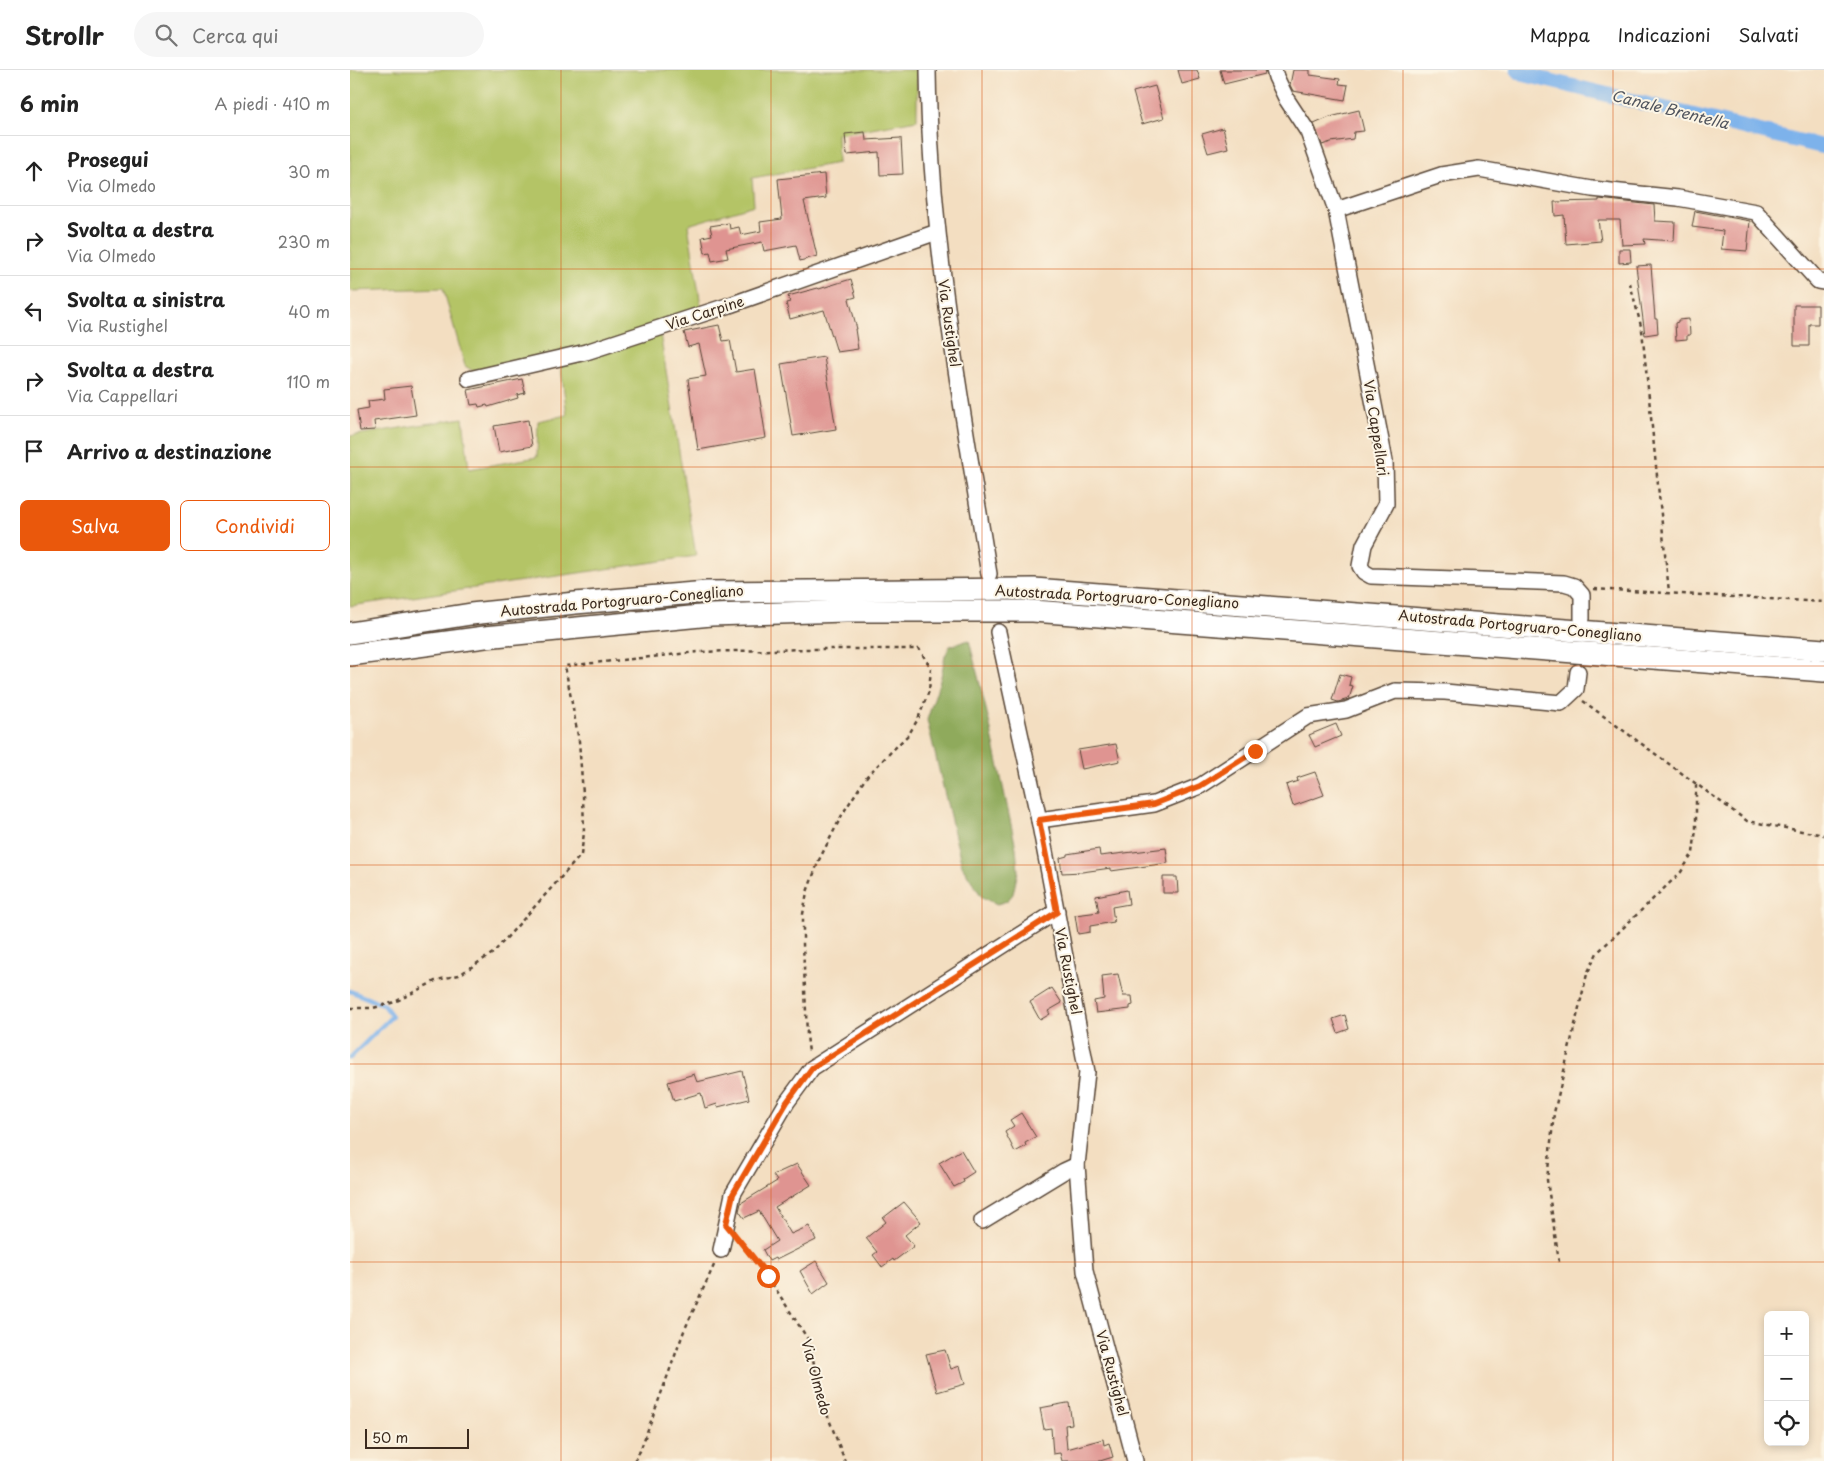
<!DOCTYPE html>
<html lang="it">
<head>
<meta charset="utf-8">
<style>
  body { margin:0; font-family:"Playpen Sans",sans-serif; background:#f6f6f6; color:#222 }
  .controls { position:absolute; right:15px; bottom:15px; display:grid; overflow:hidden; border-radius:8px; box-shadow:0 2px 8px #0003 }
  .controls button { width:45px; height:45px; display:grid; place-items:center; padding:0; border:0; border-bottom:1px solid #e0e0e0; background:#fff; color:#222; font:25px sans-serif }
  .scale { position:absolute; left:15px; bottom:12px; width:104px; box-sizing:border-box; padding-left:5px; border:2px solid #3b2a1e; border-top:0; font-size:14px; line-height:18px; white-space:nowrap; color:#3b2a1e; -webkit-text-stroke:4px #fcf5e5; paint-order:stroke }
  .stop { position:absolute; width:15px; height:15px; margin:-11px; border:4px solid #ea580c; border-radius:50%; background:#fff }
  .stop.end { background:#ea580c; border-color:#fff; box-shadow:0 1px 5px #0008 }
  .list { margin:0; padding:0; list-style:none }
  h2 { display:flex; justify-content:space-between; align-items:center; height:65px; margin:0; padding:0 20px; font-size:21px }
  h2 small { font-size:16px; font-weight:400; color:#767676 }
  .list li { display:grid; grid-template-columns:32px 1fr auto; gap:15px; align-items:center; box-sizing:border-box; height:70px; padding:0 20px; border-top:1px solid #e0e0e0 }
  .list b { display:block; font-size:19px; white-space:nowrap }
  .list p { margin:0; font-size:16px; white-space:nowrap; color:#767676 }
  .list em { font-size:16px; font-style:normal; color:#767676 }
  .actions { display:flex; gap:10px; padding:15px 20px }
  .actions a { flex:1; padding:11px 0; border:1px solid #ea580c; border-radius:8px; text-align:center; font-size:18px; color:#ea580c }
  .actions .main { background:#ea580c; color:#fff }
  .icon { flex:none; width:28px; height:28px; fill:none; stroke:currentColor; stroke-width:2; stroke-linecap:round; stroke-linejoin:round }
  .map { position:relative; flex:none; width:1474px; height:1391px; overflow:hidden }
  header { display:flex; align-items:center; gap:30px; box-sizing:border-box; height:70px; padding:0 25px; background:#fff; border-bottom:1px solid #e0e0e0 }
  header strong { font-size:24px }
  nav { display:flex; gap:28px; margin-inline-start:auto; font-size:18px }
  .search { width:350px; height:45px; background:#f6f6f6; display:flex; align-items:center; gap:12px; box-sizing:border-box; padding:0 18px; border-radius:28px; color:#767676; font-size:19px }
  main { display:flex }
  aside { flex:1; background:#fff }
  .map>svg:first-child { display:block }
</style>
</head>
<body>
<header>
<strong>Strollr</strong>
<div class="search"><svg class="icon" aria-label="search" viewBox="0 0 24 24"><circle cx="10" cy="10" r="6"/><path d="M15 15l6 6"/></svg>Cerca qui</div>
<nav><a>Mappa</a><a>Indicazioni</a><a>Salvati</a></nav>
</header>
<main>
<aside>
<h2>6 min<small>A piedi · 410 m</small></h2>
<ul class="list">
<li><svg class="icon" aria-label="ahead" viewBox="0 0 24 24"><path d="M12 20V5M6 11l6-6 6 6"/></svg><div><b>Prosegui</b><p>Via Olmedo</p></div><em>30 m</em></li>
<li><svg class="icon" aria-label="right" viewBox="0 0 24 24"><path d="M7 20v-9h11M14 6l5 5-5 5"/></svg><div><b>Svolta a destra</b><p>Via Olmedo</p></div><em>230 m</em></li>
<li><svg class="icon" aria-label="left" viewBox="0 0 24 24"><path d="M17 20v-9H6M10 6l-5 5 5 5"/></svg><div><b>Svolta a sinistra</b><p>Via Rustighel</p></div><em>40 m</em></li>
<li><svg class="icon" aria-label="right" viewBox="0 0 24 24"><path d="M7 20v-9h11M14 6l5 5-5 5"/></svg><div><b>Svolta a destra</b><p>Via Cappellari</p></div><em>110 m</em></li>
<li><svg class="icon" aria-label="arrive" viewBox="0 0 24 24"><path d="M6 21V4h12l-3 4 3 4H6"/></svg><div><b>Arrivo a destinazione</b></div></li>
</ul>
<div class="actions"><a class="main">Salva</a><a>Condividi</a></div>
</aside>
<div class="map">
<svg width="1474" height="1391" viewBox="0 0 1474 1391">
  <rect width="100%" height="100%" fill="#fcf5e5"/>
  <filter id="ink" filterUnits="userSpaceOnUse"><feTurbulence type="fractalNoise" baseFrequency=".02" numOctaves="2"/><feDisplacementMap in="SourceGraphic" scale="10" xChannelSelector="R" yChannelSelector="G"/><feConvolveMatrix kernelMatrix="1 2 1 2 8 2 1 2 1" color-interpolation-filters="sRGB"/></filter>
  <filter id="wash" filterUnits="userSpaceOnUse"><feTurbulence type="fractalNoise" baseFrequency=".0096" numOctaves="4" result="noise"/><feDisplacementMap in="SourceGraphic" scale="20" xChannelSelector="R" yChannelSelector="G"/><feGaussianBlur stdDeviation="1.12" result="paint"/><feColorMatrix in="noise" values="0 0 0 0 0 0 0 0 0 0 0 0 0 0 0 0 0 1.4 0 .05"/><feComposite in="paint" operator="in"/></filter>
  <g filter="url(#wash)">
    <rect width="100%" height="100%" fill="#f3dec1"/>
    <path fill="#b4c466" stroke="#787742" d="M0,0H567V50L487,64L488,93L402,108L404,135L338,155L351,236L308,251L346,486L0,536V366L113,348L119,399L187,387L188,351L217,345L209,282L125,302L115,296L93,218L0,221Z"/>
    <path fill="#8faa5b" stroke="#656a3c" d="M619,570L639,651L666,778L668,801L663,824L657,831L647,834L632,827L612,796L577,650L591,607L595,586L600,576Z"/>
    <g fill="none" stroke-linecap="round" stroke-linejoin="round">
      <path stroke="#7db2eb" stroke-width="4.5" d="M0,921L34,935L42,946L0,988"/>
      <path stroke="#7db2eb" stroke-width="15" d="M1168,0L1172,4L1474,77"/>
    </g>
    <g id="blocks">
      <g fill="#df9491">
        <path d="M828,0H847L850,9L832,14Z"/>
        <path d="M870,0H914L915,4L874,14Z"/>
        <path d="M943,0H960V5L990,9L989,14L998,15L995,30L943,21L940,15Z"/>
        <path d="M805,16L814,48L792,54L783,22Z"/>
        <path d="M1009,40L1014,61L1004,62L1003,69L981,72L972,75L964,54L980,47Z"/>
        <path d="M873,58L878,78L858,83L852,64Z"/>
        <path d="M515,62L516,70L551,68L553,104L530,105L529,82L497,85L495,64Z"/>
        <path d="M474,104L476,128L454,131L467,186L450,191L446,175L414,181L412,172L376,179L378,188L362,191L360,182L355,183L352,167L362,165L360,156L379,153L380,159L389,157L391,165L411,161L410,152L432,149L428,109Z"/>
        <path d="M1249,129L1304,135L1305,151L1325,152L1324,171L1294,169L1295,174L1272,175L1270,150H1248L1251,171L1216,174L1214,145L1205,146L1204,132L1249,131Z"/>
        <path d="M1345,141L1400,151L1397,181L1371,179L1373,161L1342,157Z"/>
        <path d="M1269,179H1280L1281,192L1269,193Z"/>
        <path d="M1301,195L1305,249H1307L1308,263L1295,265L1286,196Z"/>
        <path d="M501,209L506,227L499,229L507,259H505L508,279L487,282L474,240L440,249L436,233L440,232L438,226L468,218L469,219Z"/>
        <path d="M1444,235H1468V254H1459V276H1444Z"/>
        <path d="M1339,249L1340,265H1337V269L1326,270L1325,253L1328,252V250Z"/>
        <path d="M369,255L373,271L380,270L386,302L405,299L416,368L348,380L338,309L356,306L349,274L338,277L334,262Z"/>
        <path d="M474,287L486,359L443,366L431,294Z"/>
        <path d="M172,309L175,323L167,325L168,328L138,337L137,335L129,337L128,334L121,335L118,320Z"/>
        <path d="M61,316L66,345L24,351L25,360L10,361L7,340L19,338L18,331L35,329L34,319Z"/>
        <path d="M178,350L182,376L149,382L144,356Z"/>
        <path d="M990,604L1001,607L999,615L1003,616L999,629L988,632L982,630Z"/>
        <path d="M986,654L991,666L965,677L959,665Z"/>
        <path d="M766,674L770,691L732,699L728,680Z"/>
        <path d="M965,702L974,725L943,736L936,715L948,711L947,708Z"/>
        <path d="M816,778L818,793L761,801V798L732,802L712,803L710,788L717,786V784L749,779L750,786Z"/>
        <path d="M813,807H827L828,823H813Z"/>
        <path d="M777,820L779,834L762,837L764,852L740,856V862L728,864L725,845L749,842L746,826Z"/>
        <path d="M768,904L773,926H782L783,935L780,936V939L746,943L744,931L754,929L752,906Z"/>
        <path d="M702,918L712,933L698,941L700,944L690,950L680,932Z"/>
        <path d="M995,945L999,959L988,963L983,949Z"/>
        <path d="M392,1001L399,1029L368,1037L367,1034L355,1038L351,1023L324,1031L318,1012L344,1004L347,1012Z"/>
        <path d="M671,1043L686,1067L675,1073L676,1076L665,1082L655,1062L664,1056L660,1050Z"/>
        <path d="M611,1080L624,1102L613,1109L614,1112L604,1117L589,1093Z"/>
        <path d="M447,1094L461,1115L425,1137L441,1164L459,1156L466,1170L426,1190L425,1188L419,1191L413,1180L427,1171L409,1141L394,1148L389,1141L391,1133L427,1111L423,1105Z"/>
        <path d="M554,1132L571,1152L555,1165L564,1176L544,1191L543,1189L532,1197L523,1185L527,1182L516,1168L536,1152L533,1148Z"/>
        <path d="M466,1191L479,1212L463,1224L450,1201Z"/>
        <path d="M595,1280L601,1299L610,1296L615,1314L587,1322L576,1284Z"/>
        <path d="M717,1333H719L722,1354L715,1355L717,1379L753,1369L754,1375L759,1373L763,1387L750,1391H712L710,1383L703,1384L701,1358L694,1359L690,1338Z"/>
      </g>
    </g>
  </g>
  <g filter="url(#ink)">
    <use href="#blocks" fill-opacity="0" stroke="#574536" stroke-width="1"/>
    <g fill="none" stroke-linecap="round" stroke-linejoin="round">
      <defs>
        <g id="minor">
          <path d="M578,0C580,170 612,337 639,504"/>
          <path d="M924,0L926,7L937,30L958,62L986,140L1035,391L1036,434L1014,475L1010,496L1014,502L1021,506L1214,513L1224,516L1232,525V549"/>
          <path d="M986,140L1091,105L1129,99L1242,119L1328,128L1406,142L1468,211L1474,212"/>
          <path d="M119,309L236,282L377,236L587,162"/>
          <path d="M648,562L689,750L737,1002L727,1095L735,1201L785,1391"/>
          <path d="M689,750L804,734L850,716L958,646L996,640L1045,621L1095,622L1211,633L1226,619L1228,602"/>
          <path d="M632,1151L714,1101L727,1095"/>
          <path d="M371,1180L383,1124L437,1032L462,998L707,841"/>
        </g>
        <g id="highway">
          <path d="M0,563L121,544L225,533L357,522L684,519L1474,580"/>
          <path d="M0,585L135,567L361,545L496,541H683L1474,601"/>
        </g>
      </defs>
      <use href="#minor" stroke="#574536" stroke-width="18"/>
      <use href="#highway" stroke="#574536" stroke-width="24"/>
      <g stroke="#574536" stroke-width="2.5" stroke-dasharray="4 4" stroke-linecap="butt">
        <path d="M1280,213L1292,260L1319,522"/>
        <path d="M1244,519L1474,532"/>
        <path d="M1233,631L1397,751L1474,765"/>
        <path d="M0,938H23L45,932L87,910L109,905L143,883L231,785L234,763L233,724L229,671L215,596L348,582L457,579H569L581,598L579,621L568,649L559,664L517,706L493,743L469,790L457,822L453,844V874L457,965L459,983"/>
        <path d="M388,1169L418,1207L459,1271L472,1331L495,1391"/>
        <path d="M1209,1192L1197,1110L1204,1043L1237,904L1247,883L1331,802L1343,783L1346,759V714"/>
        <path d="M284,1391L290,1381L334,1261L365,1193"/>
      </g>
      <use href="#minor" stroke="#fff" stroke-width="15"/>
      <use href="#highway" stroke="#fff" stroke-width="21"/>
    </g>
  </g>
  <g fill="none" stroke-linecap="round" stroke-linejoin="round" filter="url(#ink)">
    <path stroke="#ea580c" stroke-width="6" d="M418,1206L376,1154L383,1124L437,1032L462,998L707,842L689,750L804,734L850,716L905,681"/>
  </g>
  <path fill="none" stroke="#d7540e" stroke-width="1" stroke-opacity="0.55" d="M211,0V1391M421,0V1391M632,0V1391M842,0V1391M1053,0V1391M1263,0V1391M0,199H1474M0,397H1474M0,596H1474M0,795H1474M0,994H1474M0,1192H1474"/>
  <g text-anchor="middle" stroke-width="4" stroke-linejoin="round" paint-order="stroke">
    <g font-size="14" fill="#3b2a1e" stroke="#fcf5e5">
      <text transform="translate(355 243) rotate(-18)" y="5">Via Carpine</text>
      <text transform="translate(599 253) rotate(82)" y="5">Via Rustighel</text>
      <text transform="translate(1026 358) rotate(81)" y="5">Via Cappellari</text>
      <text transform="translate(767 527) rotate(3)" y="5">Autostrada Portogruaro-Conegliano</text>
      <text transform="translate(272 531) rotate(-5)" y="5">Autostrada Portogruaro-Conegliano</text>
      <text transform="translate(1170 556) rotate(5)" y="5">Autostrada Portogruaro-Conegliano</text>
      <text transform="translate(718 901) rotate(79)" y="5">Via Rustighel</text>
      <text transform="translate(762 1303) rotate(75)" y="5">Via Rustighel</text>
      <text transform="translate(466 1307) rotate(75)" y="5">Via Olmedo</text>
    </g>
    <g font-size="15" font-style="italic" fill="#4f535c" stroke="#fcf5e5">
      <text transform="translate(1320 40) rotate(14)" y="5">Canale Brentella</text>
    </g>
  </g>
</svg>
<div class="controls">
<button>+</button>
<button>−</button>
<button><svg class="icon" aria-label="locate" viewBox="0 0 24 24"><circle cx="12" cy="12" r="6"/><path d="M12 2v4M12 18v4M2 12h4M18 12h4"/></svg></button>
</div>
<div class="scale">50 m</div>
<div class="stop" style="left:418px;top:1206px"></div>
<div class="stop end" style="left:905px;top:681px"></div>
</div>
</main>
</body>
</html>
